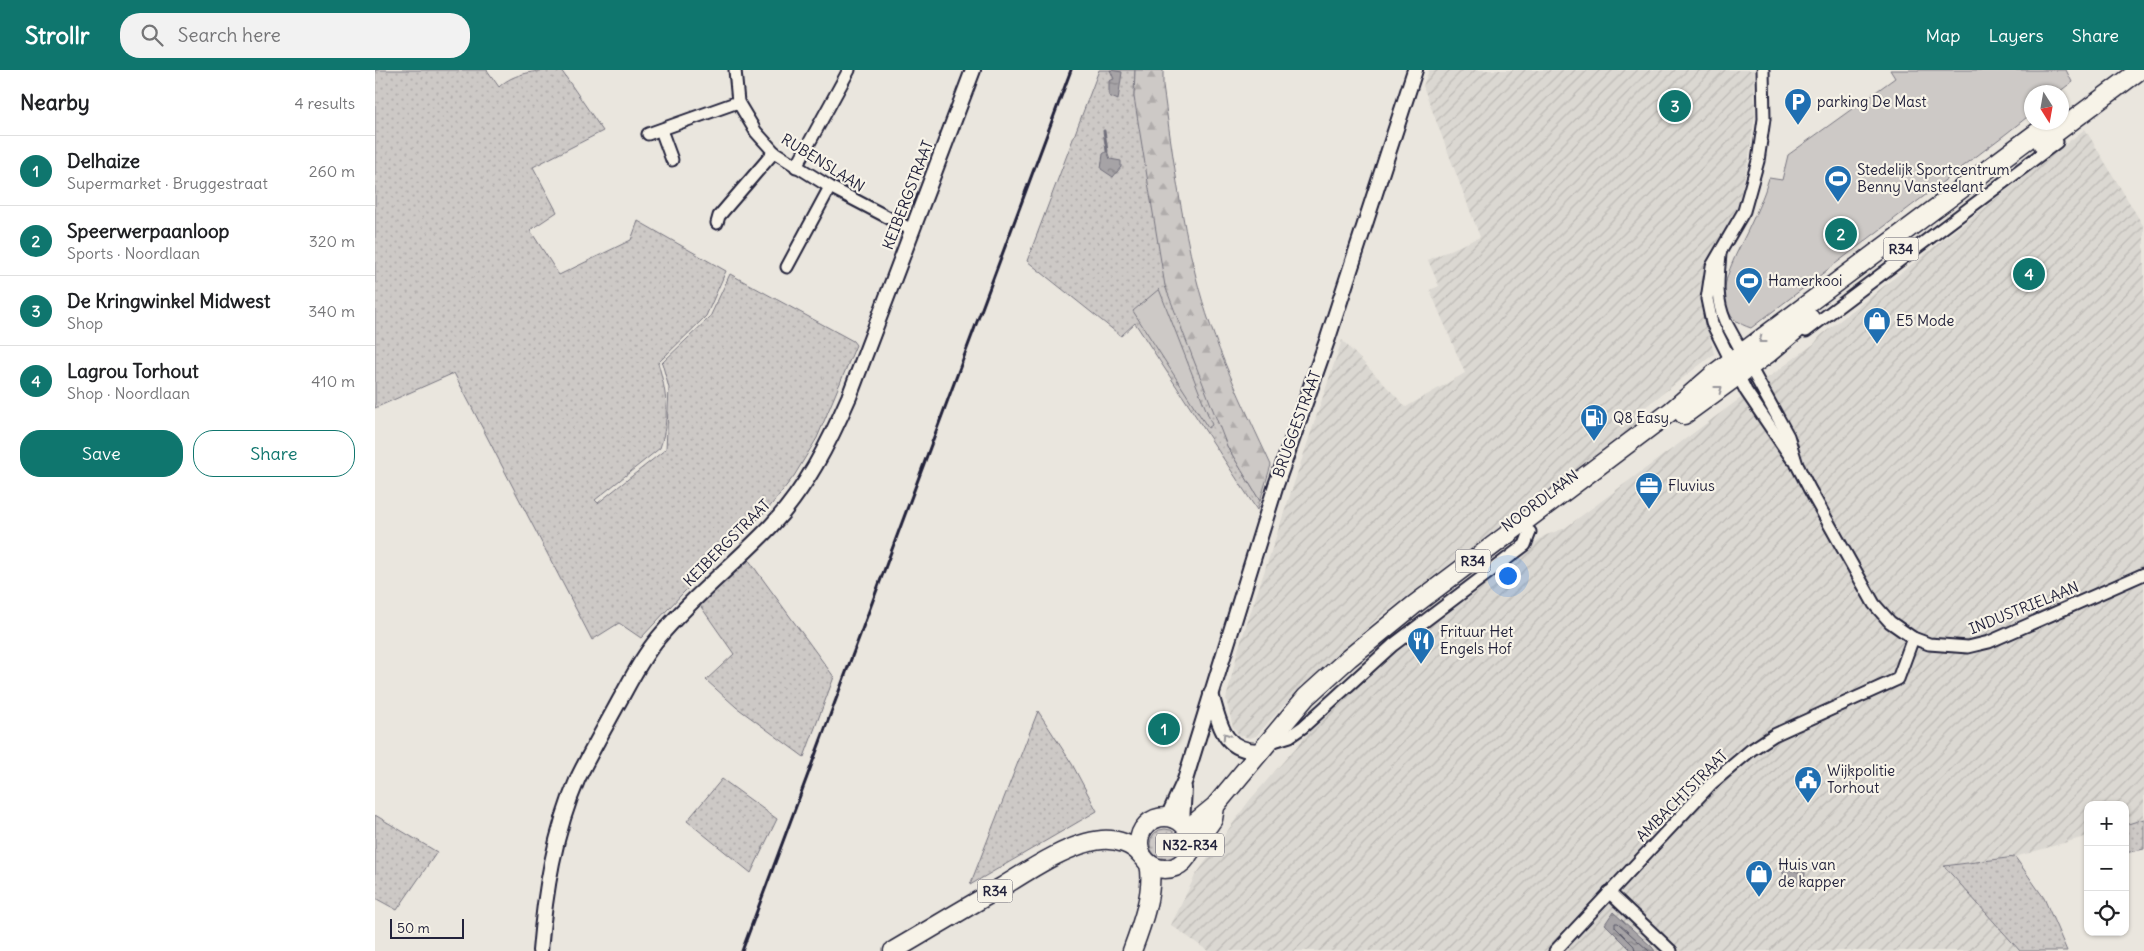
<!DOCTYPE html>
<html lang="en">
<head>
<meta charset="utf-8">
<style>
  body { margin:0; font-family:Delius,sans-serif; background:#f2f2f2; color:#202124 }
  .controls { position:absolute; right:15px; bottom:15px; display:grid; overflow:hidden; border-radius:10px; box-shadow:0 1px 4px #0004 }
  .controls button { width:45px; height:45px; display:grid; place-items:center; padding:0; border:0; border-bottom:1px solid #e0e0e0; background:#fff; color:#202124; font:25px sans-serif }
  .compass { position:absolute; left:1649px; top:15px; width:45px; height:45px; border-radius:50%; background:#fff; box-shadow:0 1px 4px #0004; rotate:169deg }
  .scale { position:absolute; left:15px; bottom:12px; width:74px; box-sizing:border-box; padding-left:5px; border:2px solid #22223b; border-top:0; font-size:14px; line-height:18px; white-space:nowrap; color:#22223b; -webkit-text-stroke:4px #f7f3e8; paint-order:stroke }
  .you { position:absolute; left:1132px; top:505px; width:18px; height:18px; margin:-12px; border:4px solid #fff; border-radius:50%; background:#1a73e8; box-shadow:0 0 0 8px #1a73e833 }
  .badge { display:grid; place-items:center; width:32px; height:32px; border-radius:50%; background:#0f766e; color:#fff; font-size:16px; font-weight:700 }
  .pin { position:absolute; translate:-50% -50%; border:2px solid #fff; box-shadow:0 1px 5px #0006 }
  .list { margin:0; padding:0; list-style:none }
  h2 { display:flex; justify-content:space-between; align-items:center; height:65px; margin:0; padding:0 20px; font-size:21px }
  h2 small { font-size:16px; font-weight:400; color:#757577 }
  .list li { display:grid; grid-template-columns:32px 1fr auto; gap:15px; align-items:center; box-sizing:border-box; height:70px; padding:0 20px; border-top:1px solid #e0e0e0 }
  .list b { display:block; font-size:19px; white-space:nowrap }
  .list p { margin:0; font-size:16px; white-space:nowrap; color:#757577 }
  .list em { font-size:16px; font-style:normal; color:#757577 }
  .actions { display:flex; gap:10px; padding:15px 20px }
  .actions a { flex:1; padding:11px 0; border:1px solid #0f766e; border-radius:20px; text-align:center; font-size:18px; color:#0f766e }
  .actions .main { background:#0f766e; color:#fff }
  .icon { flex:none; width:28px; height:28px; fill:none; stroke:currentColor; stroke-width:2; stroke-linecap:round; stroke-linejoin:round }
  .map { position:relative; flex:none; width:1769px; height:881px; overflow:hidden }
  header { display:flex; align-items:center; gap:30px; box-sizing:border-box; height:70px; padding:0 25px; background:#0f766e; color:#fff }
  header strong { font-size:24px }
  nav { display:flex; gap:28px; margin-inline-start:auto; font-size:18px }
  .search { width:350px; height:45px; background:#f2f2f2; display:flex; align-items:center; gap:12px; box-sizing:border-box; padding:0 18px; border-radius:20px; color:#757577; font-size:19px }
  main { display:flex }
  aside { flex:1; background:#fff }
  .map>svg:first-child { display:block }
</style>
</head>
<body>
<header>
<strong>Strollr</strong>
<div class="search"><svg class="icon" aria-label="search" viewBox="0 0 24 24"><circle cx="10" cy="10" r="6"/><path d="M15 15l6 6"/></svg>Search here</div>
<nav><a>Map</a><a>Layers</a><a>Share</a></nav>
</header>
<main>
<aside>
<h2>Nearby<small>4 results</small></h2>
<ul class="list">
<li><span class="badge">1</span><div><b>Delhaize</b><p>Supermarket · Bruggestraat</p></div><em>260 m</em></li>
<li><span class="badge">2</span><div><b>Speerwerpaanloop</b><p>Sports · Noordlaan</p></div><em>320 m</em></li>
<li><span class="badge">3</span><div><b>De Kringwinkel Midwest</b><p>Shop</p></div><em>340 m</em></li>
<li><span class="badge">4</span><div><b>Lagrou Torhout</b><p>Shop · Noordlaan</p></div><em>410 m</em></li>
</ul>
<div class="actions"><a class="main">Save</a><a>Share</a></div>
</aside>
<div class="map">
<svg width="1769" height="881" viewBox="0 0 1769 881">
  <defs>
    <pattern id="industrial-furrows" width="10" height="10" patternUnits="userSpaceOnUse" patternTransform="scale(1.25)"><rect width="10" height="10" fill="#dbd8d2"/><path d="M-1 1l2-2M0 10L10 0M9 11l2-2" fill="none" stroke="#bcb9b5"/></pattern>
    <pattern id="grass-dots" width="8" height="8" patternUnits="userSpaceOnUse" patternTransform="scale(1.25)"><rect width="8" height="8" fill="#cdc9c6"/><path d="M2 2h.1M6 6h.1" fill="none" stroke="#b0acab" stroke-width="1.8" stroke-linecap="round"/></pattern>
    <pattern id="forest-firs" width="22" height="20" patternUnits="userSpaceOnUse" patternTransform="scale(1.25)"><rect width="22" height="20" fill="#cdc9c6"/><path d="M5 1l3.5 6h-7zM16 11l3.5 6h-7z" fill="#b0acab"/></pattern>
    <pattern id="water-ripples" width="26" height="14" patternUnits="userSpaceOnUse" patternTransform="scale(1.25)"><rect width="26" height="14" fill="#a6a3a6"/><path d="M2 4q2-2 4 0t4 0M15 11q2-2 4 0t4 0" fill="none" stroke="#878488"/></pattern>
  </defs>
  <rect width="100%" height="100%" fill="#eae6de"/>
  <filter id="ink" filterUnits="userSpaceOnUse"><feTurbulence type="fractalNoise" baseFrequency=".02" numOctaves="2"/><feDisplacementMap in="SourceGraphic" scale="10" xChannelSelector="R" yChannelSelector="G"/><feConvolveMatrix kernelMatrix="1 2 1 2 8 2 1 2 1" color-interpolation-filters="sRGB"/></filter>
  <g filter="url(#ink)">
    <g fill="url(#industrial-furrows)">
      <path d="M1054,0H1379L1380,43L1374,88L1363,135L1342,175L1330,204L1326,228L1339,284L1265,341L1269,348L1002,549L921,622L881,666L875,668L864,665L858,657L851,629L864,577L967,270L1031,337L1090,303L1055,220L1064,216L1053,190L1105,167L1048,16Z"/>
      <path d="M1710,59L1769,157V749L1750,755V735H1713V766L1640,787L1570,796L1645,881H833L796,855L820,806L874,731L935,661L996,599L1039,564L1169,466L1190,458L1440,273L1445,266Z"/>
    </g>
    <g fill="url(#grass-dots)" stroke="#787680">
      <path d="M0,0H112L124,17C139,2 165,0 186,0L228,61L158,97L182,142L155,160L184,205L256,170L263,151L351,201L331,246L283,293C292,323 295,348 285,378L220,430L223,433L291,379L294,318L287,293L335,247L355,204L478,271L481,275L442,368L419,406L393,439L308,523L266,568L244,553L217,570L79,303L0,338Z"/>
      <path d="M724,0H760L759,27L852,376L885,431L882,440L760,253L746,266L652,191Z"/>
      <path d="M373,489L459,607L429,687L361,637L331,610L359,584L324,534Z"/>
      <path d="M663,641L697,694L722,741L595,815Z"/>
      <path d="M347,709L402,749L376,803L312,751Z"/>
      <path d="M0,745L62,782L22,840L0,828Z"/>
      <path d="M1769,749V779L1750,783V755Z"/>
      <circle cx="790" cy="774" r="15"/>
      <path d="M1640,787L1669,828L1692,881H1645L1569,796Z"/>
    </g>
    <path fill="url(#forest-firs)" stroke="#787680" d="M760,0H788V16C797,80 805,144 821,207C837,273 868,334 896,395L885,431L852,376L790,216L759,27Z"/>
    <g fill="#cdc9c6" stroke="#787680">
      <path d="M1515,0H1691L1697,12L1684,22H1656V44L1632,63L1376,258C1325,242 1360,188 1374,158C1382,141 1389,126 1394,108L1407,110L1413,85L1520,8Z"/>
      <path d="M784,219L837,355L833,358L758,241Z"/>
    </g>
    <g fill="url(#water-ripples)" stroke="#716f7b">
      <path d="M735,0L747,2L743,30L734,26V11L739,9Z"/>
      <path d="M732,81L735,89L746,91V97L738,107L726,99L728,84Z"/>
      <path d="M1410,792L1430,799V805L1426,814L1420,815L1414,806L1408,804V795Z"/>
      <path d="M1238,842L1277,877L1280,881H1257L1230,854Z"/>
    </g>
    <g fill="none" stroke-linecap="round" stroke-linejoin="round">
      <path stroke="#575666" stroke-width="1" d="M1260,881L1259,876L1240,857V853H1243L1274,881"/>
      <path stroke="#716f7b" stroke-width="3" d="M729,61L732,81"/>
      <defs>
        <g id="minor">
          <path d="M360,0L363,32L381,62L399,82L455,117L537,160"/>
          <path d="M1388,0L1389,49L1383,91L1369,141L1337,196L1332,229L1337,253L1371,321L1417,389"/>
          <path d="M286,60L297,90"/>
          <path d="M273,64L363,32"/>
          <path d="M421,97L474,0"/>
          <path d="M342,153L344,146L399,82"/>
          <path d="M1345,184C1343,208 1340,228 1350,251L1413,366L1422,395L1435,420L1499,534L1515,552L1538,568L1554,574L1593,577L1614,572L1769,504"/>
          <path d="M412,197L455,117"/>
          <path d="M1431,261L1682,72"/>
          <path d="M899,671L915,666L928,657L1018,575L1150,475L1155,462"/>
          <path d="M1234,822L1296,881"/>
          <path d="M1180,881L1337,713L1376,680L1399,665L1523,609L1538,568"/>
        </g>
        <g id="tertiary">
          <path d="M836,624C845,654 847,682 886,681"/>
          <path d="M793,747L810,710L901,415L953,268L1040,0"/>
          <path d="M807,753L809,718"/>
          <path d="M165,881C170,822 179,763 203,708C215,683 229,659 242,635C255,612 267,587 284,567C318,526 360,494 396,456C431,419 454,373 474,327L598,0"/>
        </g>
        <g id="primary">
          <path d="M1667,73L1765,0"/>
          <path d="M1309,345L1394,283L1435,248"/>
          <circle cx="790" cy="773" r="26"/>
          <path d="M812,759L840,736L931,627L974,588L1039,535L1295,342L1340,303L1676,52"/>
          <path d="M815,782L838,749L840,737"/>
          <path d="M518,881C554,860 590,838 627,817C654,800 694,773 727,770C742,769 758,774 767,786"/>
          <path d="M757,881C766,857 780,820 774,794"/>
        </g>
      </defs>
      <use href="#minor" stroke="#22223b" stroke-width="15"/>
      <use href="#tertiary" stroke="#22223b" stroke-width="18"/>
      <use href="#primary" stroke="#22223b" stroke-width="21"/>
      <use href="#minor" stroke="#f7f3e8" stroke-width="11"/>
      <use href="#tertiary" stroke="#f7f3e8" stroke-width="14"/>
      <use href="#primary" stroke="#f7f3e8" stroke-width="18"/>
      <path stroke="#22223b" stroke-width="3" d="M367,881L696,0"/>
    </g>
    <defs><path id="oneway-chevron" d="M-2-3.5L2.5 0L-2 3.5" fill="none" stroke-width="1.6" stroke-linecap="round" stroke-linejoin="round" transform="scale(1.25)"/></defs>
    <g stroke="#97959a">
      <use href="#oneway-chevron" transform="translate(1387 270) rotate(143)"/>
      <use href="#oneway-chevron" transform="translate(1344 319) rotate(-37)"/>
      <use href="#oneway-chevron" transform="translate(851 666) rotate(-123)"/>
    </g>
  </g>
  <defs>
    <symbol id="parking-pin" viewBox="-11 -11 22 30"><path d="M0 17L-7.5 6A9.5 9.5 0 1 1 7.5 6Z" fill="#1f6fb2" stroke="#f7f3e8"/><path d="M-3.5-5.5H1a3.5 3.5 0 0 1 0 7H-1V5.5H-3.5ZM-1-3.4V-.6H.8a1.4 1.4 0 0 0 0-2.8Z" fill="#fff"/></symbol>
    <symbol id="stadium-pin" viewBox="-11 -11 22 30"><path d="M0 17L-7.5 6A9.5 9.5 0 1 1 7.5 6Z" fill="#1f6fb2" stroke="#f7f3e8"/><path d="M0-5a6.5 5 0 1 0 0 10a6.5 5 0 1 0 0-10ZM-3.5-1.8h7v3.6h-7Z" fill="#fff"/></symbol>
    <symbol id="shop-pin" viewBox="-11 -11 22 30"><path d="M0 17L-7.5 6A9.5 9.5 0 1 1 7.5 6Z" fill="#1f6fb2" stroke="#f7f3e8"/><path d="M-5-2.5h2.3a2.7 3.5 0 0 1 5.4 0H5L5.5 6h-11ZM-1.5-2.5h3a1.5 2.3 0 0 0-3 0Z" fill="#fff"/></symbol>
    <symbol id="fuel-pin" viewBox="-11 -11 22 30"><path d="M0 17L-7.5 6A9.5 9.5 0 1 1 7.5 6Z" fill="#1f6fb2" stroke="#f7f3e8"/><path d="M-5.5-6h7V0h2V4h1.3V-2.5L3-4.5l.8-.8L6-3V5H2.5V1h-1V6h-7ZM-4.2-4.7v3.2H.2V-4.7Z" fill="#fff"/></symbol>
    <symbol id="office-pin" viewBox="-11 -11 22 30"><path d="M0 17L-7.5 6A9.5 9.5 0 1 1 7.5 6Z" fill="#1f6fb2" stroke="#f7f3e8"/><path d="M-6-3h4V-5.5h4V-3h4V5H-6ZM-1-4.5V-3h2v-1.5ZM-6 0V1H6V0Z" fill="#fff"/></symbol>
    <symbol id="restaurant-pin" viewBox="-11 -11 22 30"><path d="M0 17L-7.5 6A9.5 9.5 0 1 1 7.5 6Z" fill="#1f6fb2" stroke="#f7f3e8"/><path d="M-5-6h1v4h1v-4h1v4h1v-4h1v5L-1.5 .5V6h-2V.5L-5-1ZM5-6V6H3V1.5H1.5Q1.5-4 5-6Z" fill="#fff"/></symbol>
    <symbol id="civic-pin" viewBox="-11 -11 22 30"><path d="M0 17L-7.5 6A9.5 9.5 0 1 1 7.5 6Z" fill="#1f6fb2" stroke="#f7f3e8"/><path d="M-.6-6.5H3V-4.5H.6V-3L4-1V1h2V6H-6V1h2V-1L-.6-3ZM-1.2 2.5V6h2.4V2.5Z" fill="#fff"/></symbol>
  </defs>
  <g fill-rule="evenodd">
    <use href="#parking-pin" x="1407" y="16" width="32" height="43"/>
    <use href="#stadium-pin" x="1447" y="93" width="32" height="43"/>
    <use href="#stadium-pin" x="1358" y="195" width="32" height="43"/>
    <use href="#shop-pin" x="1486" y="235" width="32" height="43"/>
    <use href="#fuel-pin" x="1203" y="332" width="32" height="43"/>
    <use href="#office-pin" x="1258" y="400" width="32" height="43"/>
    <use href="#restaurant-pin" x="1030" y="555" width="32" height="43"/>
    <use href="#civic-pin" x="1417" y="694" width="32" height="43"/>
    <use href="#shop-pin" x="1368" y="788" width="32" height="43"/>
  </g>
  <g text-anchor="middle" stroke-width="4.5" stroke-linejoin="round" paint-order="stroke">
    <g fill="#f7f3e8" stroke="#62616f" stroke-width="1">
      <rect x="1508.5" y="167.5" width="35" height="23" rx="4"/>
      <rect x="1080.5" y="479.5" width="35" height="23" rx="4"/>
      <rect x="781" y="763.5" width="68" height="23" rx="4"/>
      <rect x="602.5" y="809.5" width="35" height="23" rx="4"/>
    </g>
    <g font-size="14" font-weight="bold" fill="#22223b">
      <text x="1526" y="184">R34</text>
      <text x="1098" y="496">R34</text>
      <text x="815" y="780">N32-R34</text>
      <text x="620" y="826">R34</text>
    </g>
    <g font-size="15" fill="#22223b" stroke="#f7f3e8" text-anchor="start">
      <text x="1442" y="37">parking De Mast</text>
      <text x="1482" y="105">Stedelijk Sportcentrum<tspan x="1482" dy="17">Benny Vansteelant</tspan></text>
      <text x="1393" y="216">Hamerkooi</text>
      <text x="1521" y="256">E5 Mode</text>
      <text x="1238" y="353">Q8 Easy</text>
      <text x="1293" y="421">Fluvius</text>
      <text x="1065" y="567">Frituur Het<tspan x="1065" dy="17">Engels Hof</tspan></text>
      <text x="1452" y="706">Wijkpolitie<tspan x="1452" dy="17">Torhout</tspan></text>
      <text x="1403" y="800">Huis van<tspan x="1403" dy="17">de kapper</tspan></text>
    </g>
    <g font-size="15" fill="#22223b" stroke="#f7f3e8">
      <text transform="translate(448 93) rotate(32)" y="5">RUBENSLAAN</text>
      <text transform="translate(533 125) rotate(-69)" y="5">KEIBERGSTRAAT</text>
      <text transform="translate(922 354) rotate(-70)" y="5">BRUGGESTRAAT</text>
      <text transform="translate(1165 431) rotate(-37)" y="5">NOORDLAAN</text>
      <text transform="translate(352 473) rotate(-45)" y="5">KEIBERGSTRAAT</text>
      <text transform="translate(1649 538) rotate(-22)" y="5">INDUSTRIELAAN</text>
      <text transform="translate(1307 726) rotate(-45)" y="5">AMBACHTSTRAAT</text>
    </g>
  </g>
</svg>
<div class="controls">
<button>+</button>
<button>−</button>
<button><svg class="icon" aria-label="locate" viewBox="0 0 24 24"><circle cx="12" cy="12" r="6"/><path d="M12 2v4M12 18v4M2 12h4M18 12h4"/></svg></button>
</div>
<svg class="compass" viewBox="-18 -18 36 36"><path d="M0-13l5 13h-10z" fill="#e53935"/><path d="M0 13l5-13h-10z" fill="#757577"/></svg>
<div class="scale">50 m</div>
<div class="you"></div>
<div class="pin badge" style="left:789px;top:659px">1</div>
<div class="pin badge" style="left:1466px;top:164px">2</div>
<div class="pin badge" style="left:1300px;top:36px">3</div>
<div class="pin badge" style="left:1654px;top:204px">4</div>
</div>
</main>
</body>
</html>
